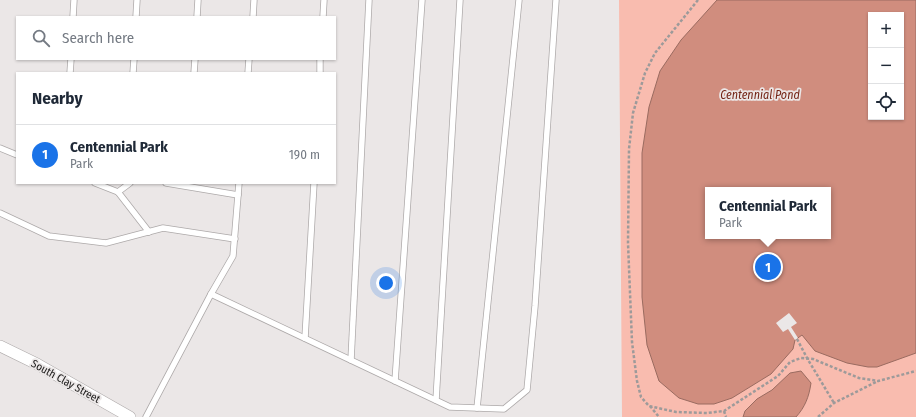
<!DOCTYPE html>
<html lang="en">
<head>
<meta charset="utf-8">
<style>
  body { margin:0; font-family:"Fira Sans Condensed",sans-serif; background:#f6f6f7; color:#1f2937 }
  .controls { position:absolute; right:12px; top:12px; display:grid; overflow:hidden; border-radius:0px; box-shadow:0 1px 3px #0004 }
  .controls button { width:36px; height:36px; display:grid; place-items:center; padding:0; border:0; border-bottom:1px solid #e0e1e3; background:#fff; color:#1f2937; font:20px sans-serif }
  .you { position:absolute; left:386px; top:283px; width:14px; height:14px; margin:-10px; border:3px solid #fff; border-radius:50%; background:#1a73e8; box-shadow:0 0 0 6px #1a73e833 }
  .badge { display:grid; place-items:center; width:26px; height:26px; border-radius:50%; background:#1a73e8; color:#fff; font-size:13px; font-weight:700 }
  .pin { position:absolute; translate:-50% -50%; border:2px solid #fff; box-shadow:0 1px 4px #0006 }
  .popup { position:absolute; left:705px; top:187px; width:126px; height:52px; box-sizing:border-box; display:grid; place-content:center; border-radius:0px; background:#fff; filter:drop-shadow(0 1px 3px #0005); font-size:13px; white-space:nowrap; color:#747a83 }
  .popup b { font-size:15px; color:#1f2937 }
  .popup::after { content:''; position:absolute; left:50%; top:100%; margin-left:-8px; border:8px solid transparent; border-top-color:#fff }
  .list { margin:0; padding:0; list-style:none }
  h2 { display:flex; justify-content:space-between; align-items:center; height:52px; margin:0; padding:0 16px; font-size:17px }
  h2 small { font-size:13px; font-weight:400; color:#747a83 }
  .list li { display:grid; grid-template-columns:26px 1fr auto; gap:12px; align-items:center; box-sizing:border-box; height:60px; padding:0 16px; border-top:1px solid #e0e1e3 }
  .list b { display:block; font-size:15px; white-space:nowrap }
  .list p { margin:0; font-size:13px; white-space:nowrap; color:#747a83 }
  .list em { font-size:13px; font-style:normal; color:#747a83 }
  .icon { flex:none; width:22px; height:22px; fill:none; stroke:currentColor; stroke-width:2; stroke-linecap:round; stroke-linejoin:round }
  .map { position:relative; flex:none; width:916px; height:417px; overflow:hidden }
  .search { position:absolute; background:#fff; box-shadow:0 1px 3px #0004; left:16px; top:16px; width:320px; height:44px; display:flex; align-items:center; gap:10px; box-sizing:border-box; padding:0 14px; border-radius:0px; color:#747a83; font-size:15px }
  .panel { position:absolute; background:#fff; box-shadow:0 1px 3px #0004; left:16px; top:72px; width:320px; height:112px; border-radius:0px }
  .map>svg:first-child { display:block }
</style>
</head>
<body>
<div class="map">
<svg width="916" height="417" viewBox="0 0 916 417">
  <rect width="100%" height="100%" fill="#ebe7e7"/>
  <path fill="#f9bcaf" fill-rule="evenodd" d="M619,0H916V417H622ZM871,15H901V117H871ZM708,190H828V236H708Z"/>
  <g fill="#d08d7e" stroke="#9a6b60" fill-rule="evenodd">
    <path d="M717,0H916V353L877,367H868L847,363L815,351L802,335L795,340L793,349L771,374L732,398L714,404H698L679,398L659,381L647,345L642,297V153L649,107L660,71L681,40ZM871,15H901V117H871ZM708,190H828V236H708Z"/>
    <path d="M801,371L811,383C809,397 805,407 796,417H743L745,411L757,399L772,390L790,373Z"/>
  </g>
  <path fill="#ebe7e7" d="M789,313L797,323L791,327L798,338L795,340L788,329L783,332L776,323Z"/>
  <g fill="none" stroke-linecap="round" stroke-linejoin="round">
    <defs>
      <g id="service">
        <path d="M73,17L74,0"/>
        <path d="M136,17L137,0"/>
        <path d="M197,17L198,0"/>
        <path d="M253,17L254,0"/>
        <path d="M323,17L324,0"/>
        <path d="M70,73L71,59"/>
        <path d="M133,73L134,59"/>
        <path d="M194,73L195,59"/>
        <path d="M248,73L249,59"/>
        <path d="M320,73V59"/>
        <path d="M0,148L17,155"/>
        <path d="M95,183L118,192L149,232"/>
        <path d="M166,183L238,195"/>
        <path d="M118,192L130,183"/>
        <path d="M0,213L49,236L106,243L163,228L235,239"/>
        <path d="M211,294L450,407L504,409L527,390L535,306L556,0"/>
        <path d="M305,338L314,183"/>
        <path d="M351,360L369,0"/>
        <path d="M395,381L422,0"/>
        <path d="M436,400L460,0"/>
        <path d="M477,408L519,0"/>
        <path d="M146,417L211,294L233,256L239,183"/>
      </g>
      <path id="minor" d="M0,346L37,364L130,417"/>
    </defs>
    <use href="#service" stroke="#ada9a9" stroke-width="7"/>
    <use href="#minor" stroke="#ada9a9" stroke-width="12"/>
    <g stroke="#9d9a9a" stroke-width="2.5" stroke-dasharray="3 2" stroke-linecap="butt">
      <path d="M698,0L655,53L645,73L633,113L629,149L628,243L632,342L637,381L641,397L649,406L676,412L707,413L724,411L778,376L790,362L801,358L813,359L859,378L878,381L916,371"/>
      <path d="M797,339L807,358L834,403"/>
      <path d="M650,406L659,417"/>
      <path d="M724,411L726,417"/>
      <path d="M818,417L834,403L878,381"/>
    </g>
    <use href="#service" stroke="#fff" stroke-width="5.5"/>
    <use href="#minor" stroke="#fff" stroke-width="11"/>
  </g>
  <g text-anchor="middle" stroke-width="3.5" stroke-linejoin="round" paint-order="stroke">
    <g font-size="11" fill="#1c1b1a" stroke="#ebe7e7">
      <text transform="translate(66 381) rotate(29)" y="4">South Clay Street</text>
    </g>
    <g font-size="12" font-style="italic" fill="#742415" stroke="#ebe7e7">
      <text x="760" y="99">Centennial Pond</text>
    </g>
  </g>
</svg>
<div class="controls">
<button>+</button>
<button>−</button>
<button><svg class="icon" aria-label="locate" viewBox="0 0 24 24"><circle cx="12" cy="12" r="6"/><path d="M12 2v4M12 18v4M2 12h4M18 12h4"/></svg></button>
</div>
<div class="you"></div>
<div class="pin badge" style="left:768px;top:267px">1</div>
<div class="popup"><b>Centennial Park</b>Park</div>
<div class="search"><svg class="icon" aria-label="search" viewBox="0 0 24 24"><circle cx="10" cy="10" r="6"/><path d="M15 15l6 6"/></svg>Search here</div>
<section class="panel">
<h2>Nearby<small></small></h2>
<ul class="list">
<li><span class="badge">1</span><div><b>Centennial Park</b><p>Park</p></div><em>190 m</em></li>
</ul>
</section>
</div>
</body>
</html>
